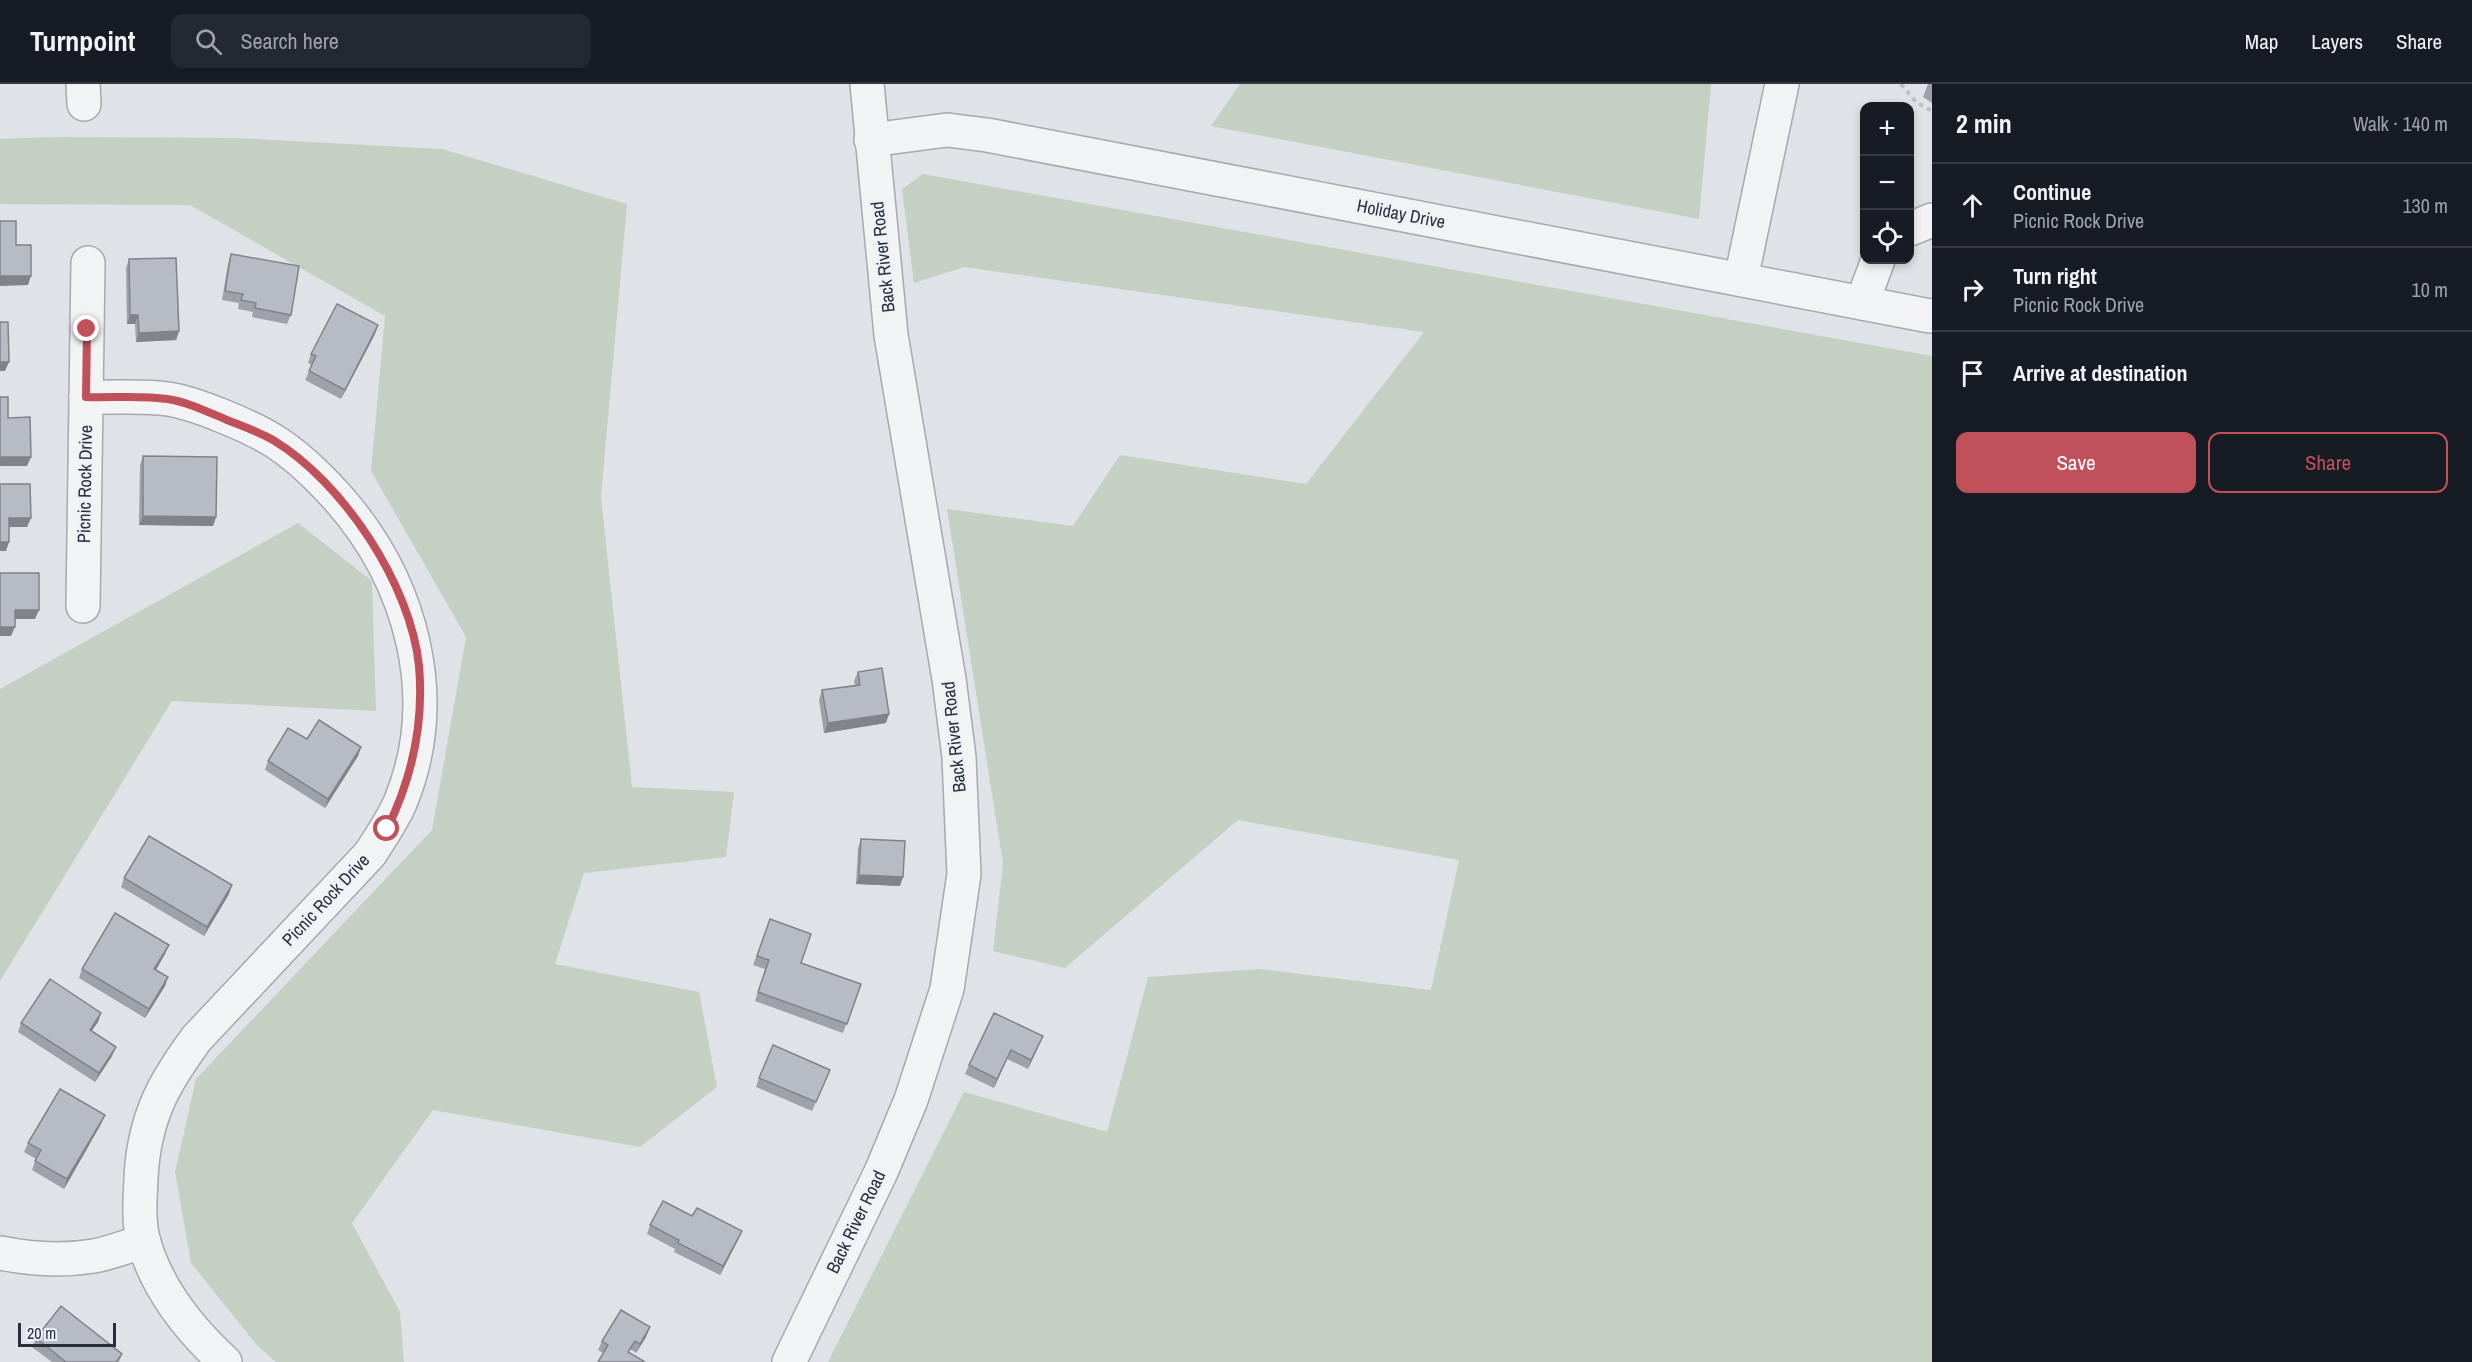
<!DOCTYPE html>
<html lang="en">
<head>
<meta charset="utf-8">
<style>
  body { margin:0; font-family:"Archivo Narrow",sans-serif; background:#242831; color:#f1f3f6 }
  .controls { position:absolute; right:18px; top:18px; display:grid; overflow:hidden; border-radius:12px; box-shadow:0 3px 9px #0003 }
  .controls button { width:54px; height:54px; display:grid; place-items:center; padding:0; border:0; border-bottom:2px solid #363941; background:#171b24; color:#f1f3f6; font:30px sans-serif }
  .scale { position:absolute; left:18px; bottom:15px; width:98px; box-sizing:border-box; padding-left:6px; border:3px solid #2a2f3c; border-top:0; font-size:16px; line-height:21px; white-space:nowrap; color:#2a2f3c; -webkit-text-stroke:4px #eef1f5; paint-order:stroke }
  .stop { position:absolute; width:18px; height:18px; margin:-14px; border:4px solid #c0505a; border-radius:50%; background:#fff }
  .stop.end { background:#c0505a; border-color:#fff; box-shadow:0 2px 6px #0008 }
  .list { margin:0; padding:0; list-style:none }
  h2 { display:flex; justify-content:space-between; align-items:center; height:78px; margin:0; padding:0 24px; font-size:26px }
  h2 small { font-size:20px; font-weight:400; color:#9ea1a6 }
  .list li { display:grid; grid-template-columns:39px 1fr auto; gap:18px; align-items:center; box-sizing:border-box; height:84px; padding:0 24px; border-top:2px solid #363941 }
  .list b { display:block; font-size:22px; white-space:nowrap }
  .list p { margin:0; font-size:20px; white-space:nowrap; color:#9ea1a6 }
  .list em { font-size:20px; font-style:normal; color:#9ea1a6 }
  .actions { display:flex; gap:12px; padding:18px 24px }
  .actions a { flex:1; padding:14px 0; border:2px solid #c0505a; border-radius:12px; text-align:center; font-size:21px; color:#c0505a }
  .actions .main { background:#c0505a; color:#fff }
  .icon { flex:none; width:33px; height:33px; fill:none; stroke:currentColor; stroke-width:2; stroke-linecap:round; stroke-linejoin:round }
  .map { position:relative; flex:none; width:1932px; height:1278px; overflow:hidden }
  header { display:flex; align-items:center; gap:36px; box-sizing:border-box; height:84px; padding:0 30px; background:#171b24; border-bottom:2px solid #363941 }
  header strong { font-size:28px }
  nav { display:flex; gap:33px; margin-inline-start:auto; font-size:21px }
  .search { width:420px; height:54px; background:#242831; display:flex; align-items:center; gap:15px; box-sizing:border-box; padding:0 21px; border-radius:12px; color:#9ea1a6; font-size:22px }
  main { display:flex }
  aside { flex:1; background:#171b24 }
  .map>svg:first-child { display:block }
</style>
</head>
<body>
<header>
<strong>Turnpoint</strong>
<div class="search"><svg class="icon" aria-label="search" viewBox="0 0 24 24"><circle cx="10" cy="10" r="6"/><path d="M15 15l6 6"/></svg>Search here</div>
<nav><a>Map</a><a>Layers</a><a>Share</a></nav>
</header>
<main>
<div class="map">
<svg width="1932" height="1278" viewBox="0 0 1932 1278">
  <rect width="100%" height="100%" fill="#dfe2e7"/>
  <g fill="#c4d0c1">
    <path d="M1240,0H1711L1699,135L1211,42Z"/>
    <path d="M50,53L235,54L442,65L627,120L601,413L632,703L734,708L726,773L584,789L555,880L699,908L717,1003L640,1063L433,1026L352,1139L400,1228L404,1278H276L256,1260L191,1179L175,1088L196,995L432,746L466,553L371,387L385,232L190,121L0,120V55Z"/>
    <path d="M923,90L1932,272V1278H828L964,1008L1107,1048L1148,893L1259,885L1431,906L1459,776L1238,736L1065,884L993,867L1003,780L947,425L1073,442L1120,371L1306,400L1424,248L964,183L914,199L902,105Z"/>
    <path d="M298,439L372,497L376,627L172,617L0,897V605Z"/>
  </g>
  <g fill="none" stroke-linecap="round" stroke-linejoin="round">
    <defs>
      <g id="minor">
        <path d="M83,0L84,20"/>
        <path d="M871,56L947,46L987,51L1930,232"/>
        <path d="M1910,145L1932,136"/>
        <path d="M1741,195L1782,0"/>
        <path d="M1862,219L1878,176"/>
        <path d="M86,313C112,314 142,311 168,315C195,319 250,342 274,357C298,372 319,393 338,414C411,497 444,613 400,719C392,737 381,753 370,770L197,954C183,973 169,993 159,1015C148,1040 142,1068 141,1095C140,1115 138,1139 144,1159C158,1206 190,1246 225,1278"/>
        <path d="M83,522L88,179"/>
        <path d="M0,1169C30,1175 63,1177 94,1172C110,1169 127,1162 144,1158"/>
        <path d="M789,1278L881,1088L911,1016L947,905L964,790L959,673L949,595L891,251L867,0"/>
      </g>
    </defs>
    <use href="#minor" stroke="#a5a9b0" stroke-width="36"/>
    <path stroke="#bdc0c5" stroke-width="4" stroke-dasharray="4.5 4.5" stroke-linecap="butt" d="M1901,0L1916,18L1932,27"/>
    <use href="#minor" stroke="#f1f3f5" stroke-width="33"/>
  </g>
  <g fill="#9da1a8">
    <path d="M1928,0H1932V19L1923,13Z"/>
    <path d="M231,170L291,231L287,240L252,233L253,228L238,225L239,219L222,216L228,180Z"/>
    <path d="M129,175L179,247L176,256L136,258L135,240H127L126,184Z"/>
    <path d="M375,250L341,315L305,296L312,281L308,279L311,270Z"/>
    <path d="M143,372L216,433L213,442L139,441L140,381Z"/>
    <path d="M858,588L886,639L824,649L819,616L822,606L855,601L854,597Z"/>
    <path d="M361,663L358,672L325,724L265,686L268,677Z"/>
    <path d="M861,755L900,802L856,800L858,764Z"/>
    <path d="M124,794L229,810L204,852L121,803Z"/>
    <path d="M770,835L801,879L861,900L843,949L755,917L765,885L753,881Z"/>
    <path d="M165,870L156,886L168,893L165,902L145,934L79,894L82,885Z"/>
    <path d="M101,929L98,938L91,947L112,972L95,998L18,948L21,939Z"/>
    <path d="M994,929L1039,961L1028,985L1007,975L994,1004L965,990L969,981Z"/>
    <path d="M830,986L812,1027L756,1003L759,994Z"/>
    <path d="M101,1040L64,1105L32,1086L36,1075L24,1068L28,1059Z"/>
    <path d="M692,1132L742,1147L738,1156L720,1191L674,1168L675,1165L647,1150L650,1141Z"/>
    <path d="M646,1253L636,1269L632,1266L603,1269L598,1266L602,1257Z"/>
    <path d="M36,1254L122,1270L119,1278H52L32,1263Z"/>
  </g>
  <g fill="#808388">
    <path d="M0,192H31L28,201L0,202Z"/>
    <path d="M130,231H138L135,240H127Z"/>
    <path d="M378,241L375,250L341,315L345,306Z"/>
    <path d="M179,247L176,256L136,258L139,249Z"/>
    <path d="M0,278H9L5,287H0Z"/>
    <path d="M0,373H31L27,382H0Z"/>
    <path d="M143,432L216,433L213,442L139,441Z"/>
    <path d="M9,434H31L27,443H6Z"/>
    <path d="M0,458H9L6,467H0Z"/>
    <path d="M15,526H39L35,535H11Z"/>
    <path d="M0,543H15L11,552H0Z"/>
    <path d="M889,630L886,639L824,649L828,639Z"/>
    <path d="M361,663L358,672L325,724L328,715Z"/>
    <path d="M859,791L903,793L900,802L856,800Z"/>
    <path d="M232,801L229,810L204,852L207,843Z"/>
    <path d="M169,861L165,870L151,894L154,885Z"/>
    <path d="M168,893L165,902L145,934L149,925Z"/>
    <path d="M101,929L98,938L86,955L90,946Z"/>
    <path d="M1043,952L1039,961L1028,985L1031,976Z"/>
    <path d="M116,963L112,972L95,998L99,989Z"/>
    <path d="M1011,966L1007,975L994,1004L997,995Z"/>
    <path d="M105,1031L101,1040L64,1105L67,1095Z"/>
    <path d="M742,1147L738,1156L720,1191L723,1182Z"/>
    <path d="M650,1243L646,1253L636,1269L640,1260Z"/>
  </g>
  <g fill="#b7bbc3" stroke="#808388" stroke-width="1.5">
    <path d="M0,137H16V161H31V192H0Z"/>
    <path d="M231,170L299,182L291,231L255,224L256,219L241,216L243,210L225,207Z"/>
    <path d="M176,174L179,247L139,249L138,231H130L129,175Z"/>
    <path d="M337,220L378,241L345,306L309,287L316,272L311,270Z"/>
    <path d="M0,238H8L9,278H0Z"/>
    <path d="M0,313H8V334L30,333L31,373H0Z"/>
    <path d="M143,372L217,373L216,433L143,432Z"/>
    <path d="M0,400H30L31,434H9V458H0Z"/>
    <path d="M0,489H39V526H15V543H0Z"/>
    <path d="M882,584L889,630L828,639L822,606L860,601L858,588Z"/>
    <path d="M319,636L361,663L328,715L268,677L288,644L307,655Z"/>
    <path d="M149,752L232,801L207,843L124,794Z"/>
    <path d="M861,755L905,757L903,793L859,791Z"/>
    <path d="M115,829L169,861L154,885L168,893L149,925L82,885Z"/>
    <path d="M770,835L811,850L801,879L861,900L847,940L758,908L769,876L757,872Z"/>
    <path d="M50,895L101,929L90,946L116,963L99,989L21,939Z"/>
    <path d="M994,929L1043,952L1031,976L1011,966L997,995L969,981Z"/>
    <path d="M773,961L830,986L816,1018L759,994Z"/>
    <path d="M60,1005L105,1031L67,1095L35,1077L41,1066L28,1059Z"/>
    <path d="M663,1117L692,1132L697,1124L742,1147L723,1182L678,1159L679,1156L650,1141Z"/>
    <path d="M61,1222L122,1270L116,1278H66L36,1254Z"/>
    <path d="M621,1226L650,1243L640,1260L635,1257L628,1268L645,1278H598L608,1261L602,1257Z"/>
  </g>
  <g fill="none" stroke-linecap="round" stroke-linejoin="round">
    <path stroke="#c0505a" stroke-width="8" d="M87,245L86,313C112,314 141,311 167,315C188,318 208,328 227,336C242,342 259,348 273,356C343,398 411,501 419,582C424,639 412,694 387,745"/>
  </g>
  <g text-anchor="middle" stroke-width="4.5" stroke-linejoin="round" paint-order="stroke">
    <g font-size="18" fill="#2a2f3c" stroke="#eef1f5">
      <text transform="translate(1401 130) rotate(11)" y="6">Holiday Drive</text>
      <text transform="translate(883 173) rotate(-96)" y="6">Back River Road</text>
      <text transform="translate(85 400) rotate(-89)" y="6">Picnic Rock Drive</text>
      <text transform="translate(954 653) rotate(-96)" y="6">Back River Road</text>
      <text transform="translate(326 816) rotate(-47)" y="6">Picnic Rock Drive</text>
      <text transform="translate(856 1138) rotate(-64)" y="6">Back River Road</text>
    </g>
  </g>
</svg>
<div class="controls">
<button>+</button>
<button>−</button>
<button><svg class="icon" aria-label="locate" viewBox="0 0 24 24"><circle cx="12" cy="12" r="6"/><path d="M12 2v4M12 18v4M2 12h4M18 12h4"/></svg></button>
</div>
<div class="scale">20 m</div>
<div class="stop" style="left:387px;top:745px"></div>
<div class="stop end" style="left:87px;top:245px"></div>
</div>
<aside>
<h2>2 min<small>Walk · 140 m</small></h2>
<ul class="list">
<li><svg class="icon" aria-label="ahead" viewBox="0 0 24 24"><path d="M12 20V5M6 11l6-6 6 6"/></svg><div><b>Continue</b><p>Picnic Rock Drive</p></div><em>130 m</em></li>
<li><svg class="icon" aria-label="right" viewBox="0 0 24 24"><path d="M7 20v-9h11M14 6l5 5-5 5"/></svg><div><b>Turn right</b><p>Picnic Rock Drive</p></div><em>10 m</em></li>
<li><svg class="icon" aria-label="arrive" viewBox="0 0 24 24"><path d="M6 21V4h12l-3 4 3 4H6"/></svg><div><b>Arrive at destination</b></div></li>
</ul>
<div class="actions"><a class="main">Save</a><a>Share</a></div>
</aside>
</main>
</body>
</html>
